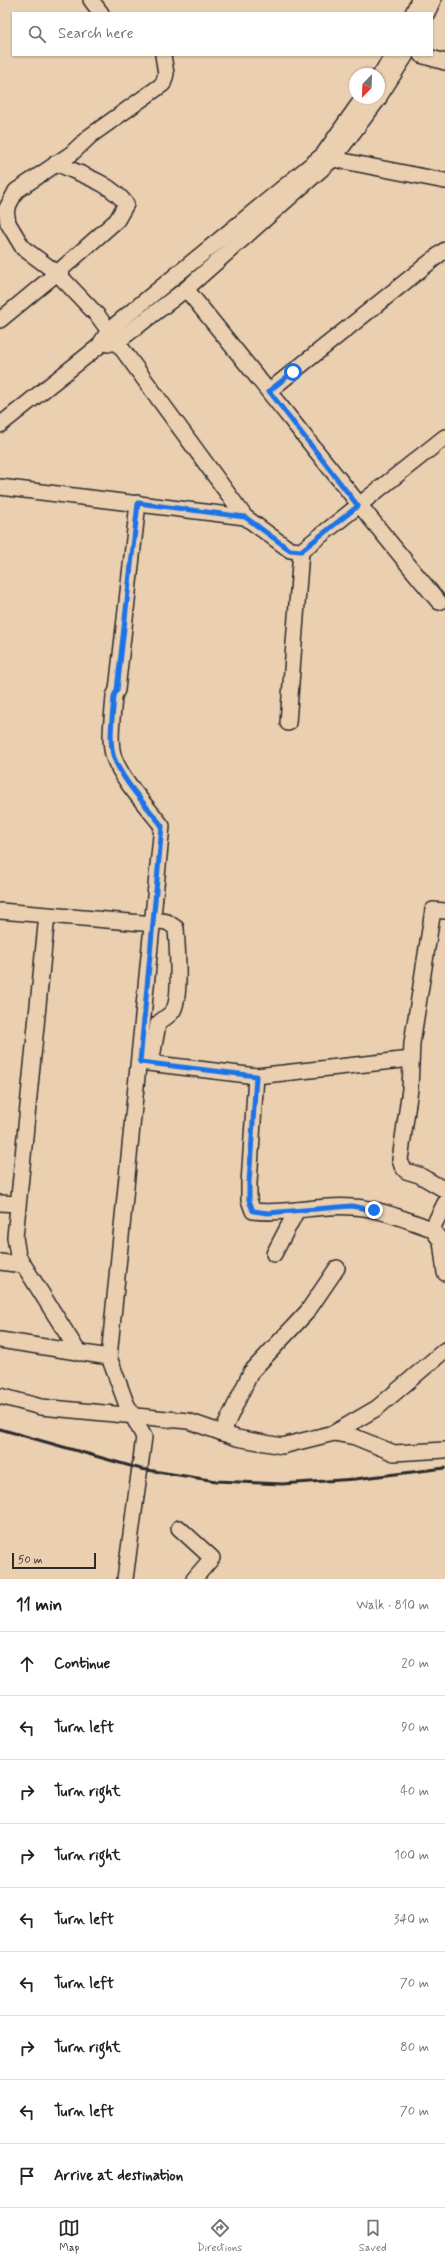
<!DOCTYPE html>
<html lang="en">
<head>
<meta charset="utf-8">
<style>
  body { margin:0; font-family:Mynerve,sans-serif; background:#f6f6f6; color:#202124 }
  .compass { position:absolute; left:349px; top:68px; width:36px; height:36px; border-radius:50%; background:#fff; box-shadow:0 1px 3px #0004; rotate:203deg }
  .scale { position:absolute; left:12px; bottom:10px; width:84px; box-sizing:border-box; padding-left:4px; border:2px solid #2b2b2b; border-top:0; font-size:11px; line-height:14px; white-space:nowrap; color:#2b2b2b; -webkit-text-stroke:3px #eacfb1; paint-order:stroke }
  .stop { position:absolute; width:12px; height:12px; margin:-9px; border:3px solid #1a73e8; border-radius:50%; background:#fff }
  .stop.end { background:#1a73e8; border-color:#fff; box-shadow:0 1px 4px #0008 }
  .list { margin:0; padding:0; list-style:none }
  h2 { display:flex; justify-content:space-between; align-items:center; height:52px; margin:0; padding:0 16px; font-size:17px }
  h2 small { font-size:13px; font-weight:400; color:#757577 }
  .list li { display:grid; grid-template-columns:26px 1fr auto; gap:12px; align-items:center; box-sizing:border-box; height:64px; padding:0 16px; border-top:1px solid #e0e0e0 }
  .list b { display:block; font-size:15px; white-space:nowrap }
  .list em { font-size:13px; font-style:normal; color:#757577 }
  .icon { flex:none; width:22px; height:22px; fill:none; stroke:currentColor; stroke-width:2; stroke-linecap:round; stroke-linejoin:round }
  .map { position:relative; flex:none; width:445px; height:1579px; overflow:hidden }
  .search { position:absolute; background:#fff; box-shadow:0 1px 3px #0004; left:12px; right:12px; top:12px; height:44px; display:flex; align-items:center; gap:10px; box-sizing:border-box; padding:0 14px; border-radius:0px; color:#757577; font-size:15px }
  .sheet { height:628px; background:#fff }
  nav { display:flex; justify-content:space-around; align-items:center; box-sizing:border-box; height:56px; border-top:1px solid #e0e0e0; background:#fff; font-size:11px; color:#757577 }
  nav a { display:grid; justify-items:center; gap:2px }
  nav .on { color:#2b2b2b }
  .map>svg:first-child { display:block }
</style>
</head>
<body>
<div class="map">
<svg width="445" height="1579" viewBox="0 0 445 1579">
  <rect width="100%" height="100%" fill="#eacfb1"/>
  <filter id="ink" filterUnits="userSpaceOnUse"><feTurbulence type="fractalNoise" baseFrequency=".025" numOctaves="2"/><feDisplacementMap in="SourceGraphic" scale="8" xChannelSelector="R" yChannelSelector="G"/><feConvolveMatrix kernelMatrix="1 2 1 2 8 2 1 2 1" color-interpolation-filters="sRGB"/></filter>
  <g filter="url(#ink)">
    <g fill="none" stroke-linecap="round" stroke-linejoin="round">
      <defs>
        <g id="minor">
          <path d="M91,0L101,13"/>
          <path d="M413,13L419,0"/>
          <path d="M427,13L433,0"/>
          <path d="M163,55L166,74L163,84L90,136L71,154L16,191L6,210L8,223L23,248L57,273L98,316L245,517L290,550L301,551L445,437"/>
          <path d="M421,55L445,62"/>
          <path d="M379,77L393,55"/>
          <path d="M379,97L406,55"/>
          <path d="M326,156L333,159L445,181"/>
          <path d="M186,289C271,393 353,499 439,602"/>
          <path d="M0,320L57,273L117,220L126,204C110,182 79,174 56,163"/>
          <path d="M108,344L118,341L186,289L333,159L379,98"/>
          <path d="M269,391L445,250"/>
          <path d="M0,425L99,346L109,330L323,155L363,98"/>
          <path d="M0,487L245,517"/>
          <path d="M288,723L301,551"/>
          <path d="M0,911L154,924"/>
          <path d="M445,911L433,910L412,1043L410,1089L400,1160L402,1166L406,1171L419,1175L445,1190"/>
          <path d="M47,915L15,1237L18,1256L79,1353"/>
          <path d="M140,1062L256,1076L411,1059"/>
          <path d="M151,1063L158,1024C162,1019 168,1017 172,1012C182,1001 177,944 176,928L167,922L154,920"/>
          <path d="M256,1076L249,1183V1200L253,1211C286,1215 319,1204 352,1207C379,1208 406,1220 432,1229"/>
          <path d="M0,1203L17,1204"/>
          <path d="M445,1203L432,1229L441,1241L445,1273"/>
          <path d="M274,1254L297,1210"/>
          <path d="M0,1262L23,1265"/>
          <path d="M0,1340L109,1357"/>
          <path d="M0,1396L41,1407L188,1421L237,1438L282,1446L334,1433L377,1408L445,1350"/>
          <path d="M222,1433L251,1372L307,1312L337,1268"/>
          <path d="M334,1433L355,1437L394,1453L445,1450"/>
          <path d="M179,1528L212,1558L194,1579"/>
          <path d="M125,1579L144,1437L126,1403L109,1357L162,826C146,805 124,783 114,758C108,740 113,715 114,696L117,690L138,503"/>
        </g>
      </defs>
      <use href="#minor" stroke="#2b2b2b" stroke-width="18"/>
      <use href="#minor" stroke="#eacfb1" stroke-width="15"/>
      <path stroke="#2b2b2b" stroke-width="3" d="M0,1429L141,1469L216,1481L282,1484L355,1479L445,1468"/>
    </g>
  </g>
  <g fill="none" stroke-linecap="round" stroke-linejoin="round" filter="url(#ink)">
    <path stroke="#1a73e8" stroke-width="5" d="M293,372L269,391L358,506L301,551L290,550L245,517L138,503L117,690L114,696C113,715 108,740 114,758C124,783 146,805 162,826L140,1062L256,1076L249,1183V1200L253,1211L268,1213L351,1206L374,1210"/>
  </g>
</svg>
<svg class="compass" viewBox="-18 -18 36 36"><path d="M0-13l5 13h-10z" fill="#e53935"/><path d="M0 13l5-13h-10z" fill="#757577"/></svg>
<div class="scale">50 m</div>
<div class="stop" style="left:293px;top:372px"></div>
<div class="stop end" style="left:374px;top:1210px"></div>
<div class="search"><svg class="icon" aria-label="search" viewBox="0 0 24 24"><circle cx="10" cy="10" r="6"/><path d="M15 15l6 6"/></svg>Search here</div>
</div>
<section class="sheet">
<h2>11 min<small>Walk · 810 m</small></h2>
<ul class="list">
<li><svg class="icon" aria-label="ahead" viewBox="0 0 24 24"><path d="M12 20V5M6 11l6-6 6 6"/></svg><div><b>Continue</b></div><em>20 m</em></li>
<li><svg class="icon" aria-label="left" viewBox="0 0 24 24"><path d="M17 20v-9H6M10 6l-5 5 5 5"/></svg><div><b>Turn left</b></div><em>90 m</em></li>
<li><svg class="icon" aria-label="right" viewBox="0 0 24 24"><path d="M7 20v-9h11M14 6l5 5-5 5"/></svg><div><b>Turn right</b></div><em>40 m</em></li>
<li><svg class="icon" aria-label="right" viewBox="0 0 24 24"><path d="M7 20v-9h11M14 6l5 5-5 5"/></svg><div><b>Turn right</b></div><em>100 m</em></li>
<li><svg class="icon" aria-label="left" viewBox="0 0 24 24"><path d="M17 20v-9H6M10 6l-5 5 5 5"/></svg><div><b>Turn left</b></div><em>340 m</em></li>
<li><svg class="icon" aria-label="left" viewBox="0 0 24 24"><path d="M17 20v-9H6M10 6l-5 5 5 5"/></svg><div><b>Turn left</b></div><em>70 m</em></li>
<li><svg class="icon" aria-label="right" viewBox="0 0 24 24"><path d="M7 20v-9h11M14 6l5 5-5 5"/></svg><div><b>Turn right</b></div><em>80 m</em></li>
<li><svg class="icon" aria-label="left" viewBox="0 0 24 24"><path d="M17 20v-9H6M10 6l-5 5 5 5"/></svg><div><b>Turn left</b></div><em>70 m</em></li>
<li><svg class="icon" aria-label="arrive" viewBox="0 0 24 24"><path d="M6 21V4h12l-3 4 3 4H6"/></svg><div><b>Arrive at destination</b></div></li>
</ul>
</section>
<nav>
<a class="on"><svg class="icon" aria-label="map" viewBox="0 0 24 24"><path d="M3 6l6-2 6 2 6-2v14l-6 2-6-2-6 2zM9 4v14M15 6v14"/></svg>Map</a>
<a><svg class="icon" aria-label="directions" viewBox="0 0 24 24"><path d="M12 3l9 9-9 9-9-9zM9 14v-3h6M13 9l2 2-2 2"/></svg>Directions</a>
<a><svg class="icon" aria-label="saved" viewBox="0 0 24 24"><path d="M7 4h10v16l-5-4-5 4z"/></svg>Saved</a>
</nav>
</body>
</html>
